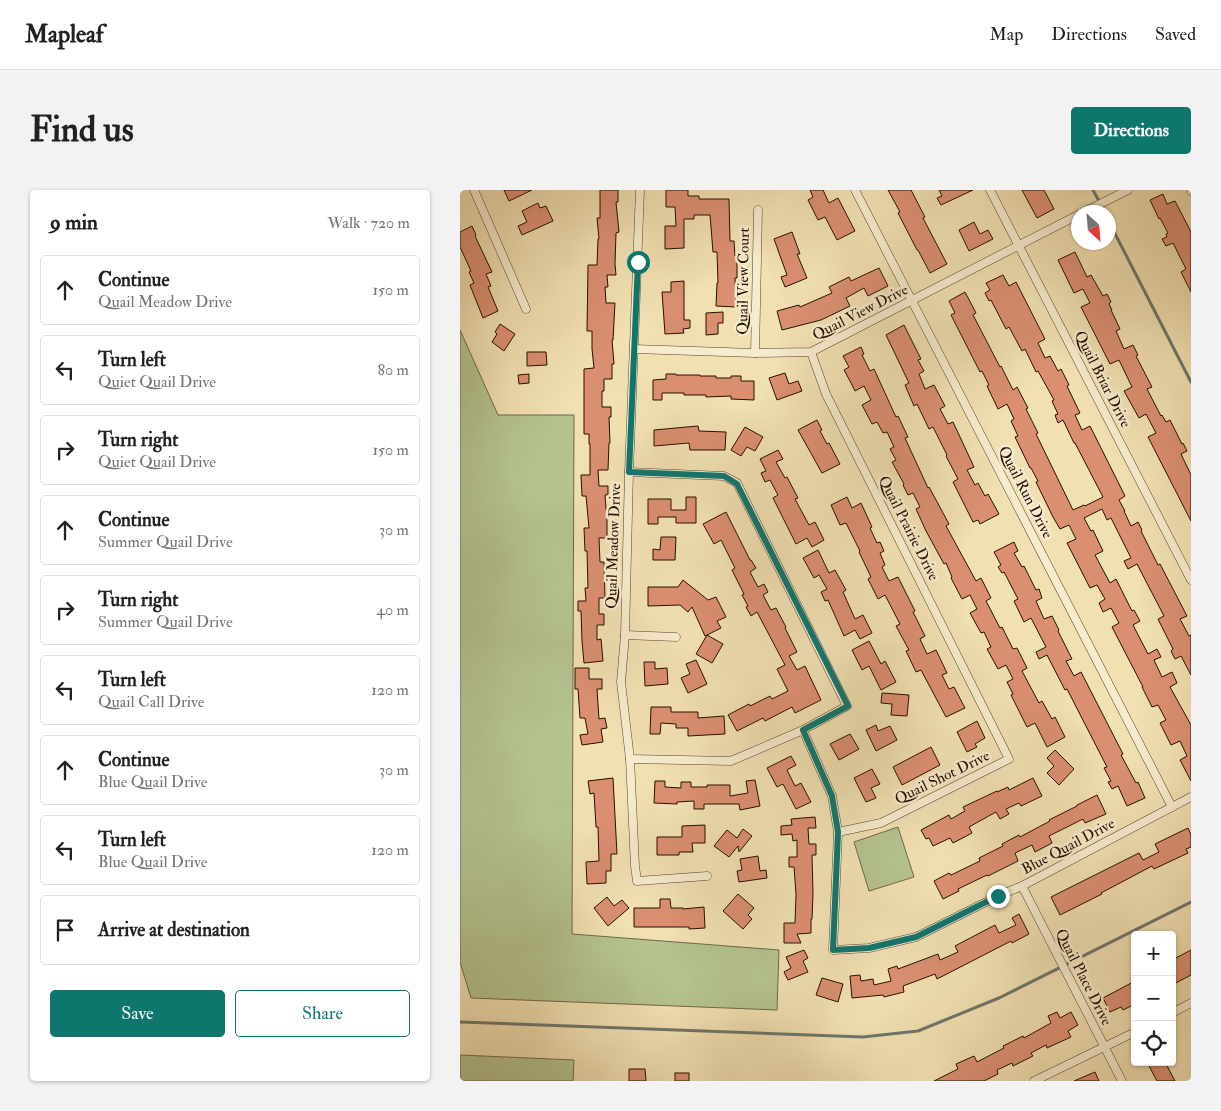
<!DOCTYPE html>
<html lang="en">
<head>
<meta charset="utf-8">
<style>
  body { margin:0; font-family:"IM FELL Double Pica",serif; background:#f2f2f2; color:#202124 }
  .controls { position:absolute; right:15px; bottom:15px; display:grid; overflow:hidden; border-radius:5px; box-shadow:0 1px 4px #0004 }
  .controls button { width:45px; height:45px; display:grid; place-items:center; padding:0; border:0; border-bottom:1px solid #e0e0e0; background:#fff; color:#202124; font:25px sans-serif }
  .compass { position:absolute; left:611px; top:15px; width:45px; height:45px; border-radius:50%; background:#fff; box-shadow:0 1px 4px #0004; rotate:154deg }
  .stop { position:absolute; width:15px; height:15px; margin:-11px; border:4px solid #0f766e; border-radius:50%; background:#fff }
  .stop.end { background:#0f766e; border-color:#fff; box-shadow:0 1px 5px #0008 }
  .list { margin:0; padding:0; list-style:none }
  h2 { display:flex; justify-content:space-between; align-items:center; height:65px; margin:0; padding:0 20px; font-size:21px }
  h2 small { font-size:16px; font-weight:400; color:#757577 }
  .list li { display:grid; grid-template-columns:32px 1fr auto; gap:15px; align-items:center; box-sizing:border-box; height:70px; margin:0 10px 10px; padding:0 10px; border:1px solid #e0e0e0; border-radius:5px }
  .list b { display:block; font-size:19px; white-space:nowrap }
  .list p { margin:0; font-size:16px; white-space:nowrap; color:#757577 }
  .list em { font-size:16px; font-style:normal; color:#757577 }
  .actions { display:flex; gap:10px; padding:15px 20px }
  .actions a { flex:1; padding:11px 0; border:1px solid #0f766e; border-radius:5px; text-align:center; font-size:18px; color:#0f766e }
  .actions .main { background:#0f766e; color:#fff }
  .icon { flex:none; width:28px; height:28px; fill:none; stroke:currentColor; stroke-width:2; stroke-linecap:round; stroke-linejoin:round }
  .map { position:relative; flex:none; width:731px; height:891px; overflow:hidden; border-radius:5px }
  header { display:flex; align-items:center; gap:30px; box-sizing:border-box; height:70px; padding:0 25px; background:#fff; border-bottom:1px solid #e0e0e0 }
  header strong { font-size:24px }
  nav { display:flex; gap:28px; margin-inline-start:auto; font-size:18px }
  .intro { display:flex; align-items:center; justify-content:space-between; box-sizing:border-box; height:120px; padding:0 30px }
  h1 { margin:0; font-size:35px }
  .button { padding:12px 22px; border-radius:5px; background:#0f766e; color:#fff; font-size:18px; font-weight:700 }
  main { display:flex; gap:30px; padding:0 30px }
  aside { flex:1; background:#fff; border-radius:5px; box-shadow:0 1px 4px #0004 }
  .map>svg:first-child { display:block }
</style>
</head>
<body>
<header>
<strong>Mapleaf</strong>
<nav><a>Map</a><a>Directions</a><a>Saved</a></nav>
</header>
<div class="intro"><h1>Find us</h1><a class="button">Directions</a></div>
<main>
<aside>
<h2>9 min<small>Walk · 720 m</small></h2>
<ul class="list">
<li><svg class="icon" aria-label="ahead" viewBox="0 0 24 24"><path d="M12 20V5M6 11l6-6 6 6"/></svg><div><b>Continue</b><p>Quail Meadow Drive</p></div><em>150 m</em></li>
<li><svg class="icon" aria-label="left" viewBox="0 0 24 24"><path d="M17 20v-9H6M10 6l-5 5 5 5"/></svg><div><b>Turn left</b><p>Quiet Quail Drive</p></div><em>80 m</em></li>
<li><svg class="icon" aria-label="right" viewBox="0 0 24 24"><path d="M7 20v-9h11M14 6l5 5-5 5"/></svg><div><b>Turn right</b><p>Quiet Quail Drive</p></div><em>150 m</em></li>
<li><svg class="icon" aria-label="ahead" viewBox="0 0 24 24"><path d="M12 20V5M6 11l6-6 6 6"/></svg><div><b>Continue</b><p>Summer Quail Drive</p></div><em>30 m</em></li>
<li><svg class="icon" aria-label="right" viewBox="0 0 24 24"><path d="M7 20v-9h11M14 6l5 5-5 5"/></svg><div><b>Turn right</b><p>Summer Quail Drive</p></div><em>40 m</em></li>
<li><svg class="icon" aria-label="left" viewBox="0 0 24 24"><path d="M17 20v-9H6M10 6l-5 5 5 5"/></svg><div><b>Turn left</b><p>Quail Call Drive</p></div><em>120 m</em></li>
<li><svg class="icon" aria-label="ahead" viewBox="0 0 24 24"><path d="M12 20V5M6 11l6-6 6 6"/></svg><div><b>Continue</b><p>Blue Quail Drive</p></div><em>30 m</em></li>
<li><svg class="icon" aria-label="left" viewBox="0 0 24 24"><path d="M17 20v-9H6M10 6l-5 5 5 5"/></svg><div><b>Turn left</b><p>Blue Quail Drive</p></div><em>120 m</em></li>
<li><svg class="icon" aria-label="arrive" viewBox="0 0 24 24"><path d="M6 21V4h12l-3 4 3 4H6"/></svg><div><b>Arrive at destination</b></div></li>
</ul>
<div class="actions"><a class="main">Save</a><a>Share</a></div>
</aside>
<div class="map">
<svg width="731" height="891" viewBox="0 0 731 891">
  <rect width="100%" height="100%" fill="#f1e0b2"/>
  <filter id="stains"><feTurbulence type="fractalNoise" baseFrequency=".004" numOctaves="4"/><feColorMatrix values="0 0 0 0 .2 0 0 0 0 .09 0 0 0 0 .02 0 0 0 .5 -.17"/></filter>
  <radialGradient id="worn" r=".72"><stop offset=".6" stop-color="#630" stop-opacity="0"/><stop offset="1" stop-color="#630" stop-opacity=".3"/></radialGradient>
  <g fill="#b4c390" stroke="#6e6848">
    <path d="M0,140L38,225H114L112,744L319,760L317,820L11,808L0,772Z"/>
    <path d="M438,637L454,687L409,701L394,652Z"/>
    <path d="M0,865L114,870L113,891H0Z"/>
  </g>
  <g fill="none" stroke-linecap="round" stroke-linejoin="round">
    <g stroke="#6e766b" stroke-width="3">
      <path d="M633,0L645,22"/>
      <path d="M648,30L731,192"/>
      <path d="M0,832L403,847L458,841L539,808L731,712"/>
    </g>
  </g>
  <g fill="#da8f71" stroke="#280e00">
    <path d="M44,0H72L49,11Z"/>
    <path d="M140,0H158V12H156L159,42L156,43L155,74L156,85H147L148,97H145L146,113H155L153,150H152L154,174H152V189H144V201H142V217H151V227H149L150,253H149L148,280H138L139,296H148V305H145L147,331V348H139L140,372H144L145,408H139V424H144V435H137V450L141,449L143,471L124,473L122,451L121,421H118V411H126L125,398H128L127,361H125L124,338H129L126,306H122L121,285H130V254H129V244H124V179L134,178L132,159V141H127L128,75H137L138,49H139L137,28H140Z"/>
    <path d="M206,0H228V6H239V9H269L270,51H274L275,66H277V88H275L276,117L256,116L257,93H258L257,62H253L250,25H234V29H224V58L205,59V36H216L215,17H206Z"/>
    <path d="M350,0H363L369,13L378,8L395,41L377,50L365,27L358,30L348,10L353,7Z"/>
    <path d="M428,0H451L465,27L463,28L487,74L470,83L458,60H457L438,23L440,22Z"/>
    <path d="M479,0H513L481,15L477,8L482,6Z"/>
    <path d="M562,0H584L594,19L577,28Z"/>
    <path d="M703,4L707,14L715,11L731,42V102L721,82L726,79L713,53L706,56L702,49L707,47L706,44L708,43L700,28L699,29L690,10Z"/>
    <path d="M78,13L80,18L86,16L93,31L62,45L58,36L67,32L62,21Z"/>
    <path d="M514,32L520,44L528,40L533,49L509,61L499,40Z"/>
    <path d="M12,36L16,45L15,46L32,82L26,84L31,96L28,97L38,121L23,128L10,95L14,93L9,82L11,81L0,57V42Z"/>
    <path d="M332,42L340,64H337L347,88L325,97L321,87L327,85L314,49Z"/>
    <path d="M615,62L627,87L631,85L643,106L647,104L651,112L649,114L652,120H651L660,139L656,141L664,159L673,155L678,165L676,166L692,197L687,199L701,226L702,225L706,232L710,230L722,254L723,253L727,261L721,264L731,285V331L688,247L696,243L686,224L679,228L664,201L672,197L659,170L650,174L621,117L630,113L623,99L614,103L598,70Z"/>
    <path d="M419,78L428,96L408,106L404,98L386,108L390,116L361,130L322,140L317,121L339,115L340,117L372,103L369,97L389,87L391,91Z"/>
    <path d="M543,85L549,96L556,92L585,149L578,153L585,168L590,166L598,181L601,179L609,195L607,196L620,223L615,225L622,240L630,236L665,306L659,310L665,321H664L671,336L678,332L682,340L681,341L698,375L700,374L727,426L720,429L729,446L731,445V485L721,466L715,469L711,461L713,459L698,429L704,426L677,374L668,379L664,371L671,368L651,328L647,330L642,319L624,328L631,341L633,340L643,361L635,365L650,393L656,389L672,421L674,420L680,431L673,435L688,464L697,459L701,467L694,470L702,487L712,482L717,493L710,497L731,535V591L720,570L727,566L720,551L711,555L700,533L706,530L698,515L692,517L682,497H683L652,437L659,433L651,418L643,422L639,413L645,409L637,395L630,398L607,353L616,349L609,335L600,339L593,327L576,292L578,291L571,278H570L555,247L558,246L551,231L554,229L547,214L538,219L527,196L529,195L522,181L520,182L491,125L495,123L489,111L505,102L516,123L513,125L540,177L541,176L553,200L557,197L568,218L566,219L578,243L576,244L613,320L624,315L625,316L643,307L615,253H614L603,230L598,233L595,225L598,224L592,211L594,210L578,181L576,182L565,159L562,161L549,137L546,139L531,110L529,111L525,103L530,100L526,93Z"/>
    <path d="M224,91V130H230V138L223,139L224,143L205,144L202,102H211V92Z"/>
    <path d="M263,122V133H258V144L246,145V123Z"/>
    <path d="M40,134L55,144L44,161L32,152L37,144L35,142Z"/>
    <path d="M444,135L461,169L458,170L464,181L459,184L465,199L474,195L485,216L480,219L488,234L493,232L514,277L507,280L515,295L518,293L525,306L528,304L539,324L520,334L518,330L513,332L493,292L498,289L486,266L487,265L473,237L469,239L457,214L454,216L445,195L449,193L426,145Z"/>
    <path d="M401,157L404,164L402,165L410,181L414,179L436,227L438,226L448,247L445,248L468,298L469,297L489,334L486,336L516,391L521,388L531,408L526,411L540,438L542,437L553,459L557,458L567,478L562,481L579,513L582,511L592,529L595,527L605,547L587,557L575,533L567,537L551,505L553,504L547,492L553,489L546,475L538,479L527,459L531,457L524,442L521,443L510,423L517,419L510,405L502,409L491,388L492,387L486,373L484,374L466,341L456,319L460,317L453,303L448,305L443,295L444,294L432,272L436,270L430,259L434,257L427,242L423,243L417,232L412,234L402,215L411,210L404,196L395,201L390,191L384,180L389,177L383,166Z"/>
    <path d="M67,162H86L87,175L67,176Z"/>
    <path d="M325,183L329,194L338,191L342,201L317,210L309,188Z"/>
    <path d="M69,184V193L59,194L58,185Z"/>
    <path d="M206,184H216V185H240V186H256V188H271V186H281V191H294V210L271,209V206L246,207V205H224V203H202V210H193V190L206,189Z"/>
    <path d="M357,230L362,240L360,241L367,254L369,253L380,274L362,283L338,240Z"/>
    <path d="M238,236L239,241L266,242L265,260H230L229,253L194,256V240Z"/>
    <path d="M285,237L303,247L295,261L287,257L281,266L271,260Z"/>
    <path d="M318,260L323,269L316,272L325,288L327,287L338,308L335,309L349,335L355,332L364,350L352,357L347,348L336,354L313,308L318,305L310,290L305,292L301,283L306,281L300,269Z"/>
    <path d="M226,307H236V333H216V327H198V334H188V309H211V320H226Z"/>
    <path d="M387,307L392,318L401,313L412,337L410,338L417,353L420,352L424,361L420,363L425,375L422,377L429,391L438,387L455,421L453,422L465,446L460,449L467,464L476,460L487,483L482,485L489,499L494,497L505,518L486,527L461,480L456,482L446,461L449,460L436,436L440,434L425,405L418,409L408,389L411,387L399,362L400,361L386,333L380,335L371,315Z"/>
    <path d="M266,322L290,370H291L296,378L290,382L298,397L304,394L308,402L303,405L311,420L316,418L326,437L325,438L337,462L329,466L337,480L345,476L361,510L335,523L332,517L305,531L303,528L277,541L268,525L289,514L290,516L310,506L312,509L328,501L317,479L325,475L297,422L291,426L286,417L288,416L282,405L284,404L272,380L275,378L261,350L254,354L243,334Z"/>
    <path d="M201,347H216L215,370H193V359L200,360Z"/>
    <path d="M554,352L558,361L554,363L562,377L564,376L576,400L579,399L582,408L576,411L584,429L592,426L599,440L598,441L612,469L606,471L614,486L621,482L663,564L661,565L676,593L678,592L685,608L667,616L658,596L652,599L648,592L651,591L644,578L647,577L607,499L605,500L587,465L579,469L576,462L586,457L571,428L564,432L554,411L558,409L544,382L542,383L538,377L541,375L534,362Z"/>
    <path d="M358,360L369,383L375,380L386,400L383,402L395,429L403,425L412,443L400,449L395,440L384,446L368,410L365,411L361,402L367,399L359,385L354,388L343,368Z"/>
    <path d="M223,390L248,410L256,407L266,427L257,431L261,438L245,446L232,417L228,422L220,415L188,416V397H218Z"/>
    <path d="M247,445L263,454L252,473L236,464Z"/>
    <path d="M409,451L421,474L425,471L436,492L421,500L409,476L402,480L392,460Z"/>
    <path d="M236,470L247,494L228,503L221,488L230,484L226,474Z"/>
    <path d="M184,472H195V479L207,478L208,494L185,496Z"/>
    <path d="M115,478H129V489H142V499H137L139,529L145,528L147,538L141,539L143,552L122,555L120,545L128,544L125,528H120L118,499H115Z"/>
    <path d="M422,503L449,505L447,526L431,525L432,514L421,513Z"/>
    <path d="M191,517H211V522H238V528L264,526L265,544L228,546V538H216V534L201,533L200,544H190Z"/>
    <path d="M517,531L525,548L515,554L517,557L507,562L497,542Z"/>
    <path d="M416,535L418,541L430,536L437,550L416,561L406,540Z"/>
    <path d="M390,544L399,559L379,570L370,554Z"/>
    <path d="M471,557L480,575L442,595L433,577Z"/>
    <path d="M595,560L614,579L599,595L587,583L594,576L587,568Z"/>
    <path d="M331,566L336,575L327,580L335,596L341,593L351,612L336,619L323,594L317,597L307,578Z"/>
    <path d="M412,579L420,594L411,598L416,608L406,612L394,588Z"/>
    <path d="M153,588L157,664H151V681H146V693L127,694L126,672L139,671L138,637H136L134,603L130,604L128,591Z"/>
    <path d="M573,588L582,606L561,616L559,613L546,619L549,624L540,629L536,622L509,637L512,643L493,653L490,648L473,656L469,648L466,649L461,640L489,625L491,629L505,621L503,617L537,601V602L548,597L549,600Z"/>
    <path d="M295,590L300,616L280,620L279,614H244V619H234V611L217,612V614L194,613L195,591H205V597L221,598V592H231V597H247V595H270V606L288,603L286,591Z"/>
    <path d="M637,605L646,624L625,633L623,629L589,646L592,653L575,662L572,655L555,663L558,671L528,686L527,685L498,699L499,701L483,709L474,691L489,683L491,685L520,671L519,668L543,656L542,654L559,645L560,647L590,631L589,630L617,616V615Z"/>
    <path d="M355,627L356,638H348L349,654H356V665H352L353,703L352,729H351V743L337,744L341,753H324V733H335L336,704L334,677H329V667H337V650L333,651L332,644L321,645V636L332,635L331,629Z"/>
    <path d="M245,635V653H232L233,662H219V665H197V647H222V636Z"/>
    <path d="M728,638L731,645V657L726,659L728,663L694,679L692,676L641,703L642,704L600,725L591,707L679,663L683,670L699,662L695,654Z"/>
    <path d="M283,639L292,646L279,662L278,656L269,667L254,656L267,640L277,648Z"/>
    <path d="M298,666L300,681L306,680L307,688L279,692L277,681L282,680L280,669Z"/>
    <path d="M278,704L294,718L288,725L292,729L283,739L263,721Z"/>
    <path d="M147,707L154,716L162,710L169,718L148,736L134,718Z"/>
    <path d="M200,709H210L211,718H223V719L244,717L245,738L229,739V737H174V718H200Z"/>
    <path d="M559,724L569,744L552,753L551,751L477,789L475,784L443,796L444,802L424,807L423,805L392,808L390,786L400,785L401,791L413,789L414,795L431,791L428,779L437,776L438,779L478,764L480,770L498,762L495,756L535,735L539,743L556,735L552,728Z"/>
    <path d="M344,760L348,768L343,771L348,782L328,790L324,782L331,778L326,767Z"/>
    <path d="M731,760V785L712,795V770Z"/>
    <path d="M362,788L383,794L378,812L356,805Z"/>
    <path d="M675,791V814L663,820L661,817L650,822L643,808Z"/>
    <path d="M597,822L600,828L611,822L618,835L608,841L611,847L587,858L586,855L571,863L573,866L553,876L552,873L537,880L538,884L524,891H474L498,879L496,874L514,866L517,872L544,858L543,856L563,846L564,848L591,833L588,826Z"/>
    <path d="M687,872H705L715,891H697Z"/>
    <path d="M169,879H185L186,891H169Z"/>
    <path d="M635,882L639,891H614Z"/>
    <rect x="215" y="883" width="14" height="8"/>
  </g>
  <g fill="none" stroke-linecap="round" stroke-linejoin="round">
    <defs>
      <g id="street">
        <path d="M14,0L66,119"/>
        <path d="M180,0L169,282L165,445L161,492L170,569L175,676L177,691L247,686"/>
        <path d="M395,0L712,617"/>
        <path d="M530,0L731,390"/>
        <path d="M731,0V1"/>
        <path d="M624,22L668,0"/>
        <path d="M174,159L295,163L351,162L618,25"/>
        <path d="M351,162L366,204L549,569L421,633L378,642"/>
        <path d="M295,163L298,20"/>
        <path d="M169,282L264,286L277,293L387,516L343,540L271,571L170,569"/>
        <path d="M165,445L216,447"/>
        <path d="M343,540L372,606L378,642L373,760L409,758L456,747L538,706L562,696L731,607"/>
        <path d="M562,696L662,891"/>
        <path d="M712,823L731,813"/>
        <path d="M574,891L675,842"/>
      </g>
    </defs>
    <use href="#street" stroke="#5a422c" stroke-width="9"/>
    <use href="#street" stroke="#f6ebcd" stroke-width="8"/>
  </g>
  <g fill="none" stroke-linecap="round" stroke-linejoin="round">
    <path stroke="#0f766e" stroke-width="6" d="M178,72L169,282L264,286L277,294L388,516L343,540L372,606L378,642L373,760L409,758L456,747L538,706"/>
  </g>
  <g text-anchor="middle" stroke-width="5" stroke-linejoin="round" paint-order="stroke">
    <g font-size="15" fill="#280e00" stroke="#f6ebcd">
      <text transform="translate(283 91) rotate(-89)" y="5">Quail View Court</text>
      <text transform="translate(400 122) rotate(-27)" y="5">Quail View Drive</text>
      <text transform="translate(643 189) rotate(63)" y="5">Quail Briar Drive</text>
      <text transform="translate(566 302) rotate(63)" y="5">Quail Run Drive</text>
      <text transform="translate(449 338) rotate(63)" y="5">Quail Prairie Drive</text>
      <text transform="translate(153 356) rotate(-88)" y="5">Quail Meadow Drive</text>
      <text transform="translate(482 587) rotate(-26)" y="5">Quail Shot Drive</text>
      <text transform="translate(608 656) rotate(-28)" y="5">Blue Quail Drive</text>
      <text transform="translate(624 787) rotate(63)" y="5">Quail Place Drive</text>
    </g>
  </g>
  <rect width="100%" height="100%" filter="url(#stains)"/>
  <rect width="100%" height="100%" fill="url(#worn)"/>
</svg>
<div class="controls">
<button>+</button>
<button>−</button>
<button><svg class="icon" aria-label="locate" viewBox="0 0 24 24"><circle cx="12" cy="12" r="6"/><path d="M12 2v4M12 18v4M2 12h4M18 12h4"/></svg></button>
</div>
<svg class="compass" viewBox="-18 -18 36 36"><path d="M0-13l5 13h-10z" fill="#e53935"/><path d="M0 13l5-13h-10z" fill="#757577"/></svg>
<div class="stop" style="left:178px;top:72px"></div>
<div class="stop end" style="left:538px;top:706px"></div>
</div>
</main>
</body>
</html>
